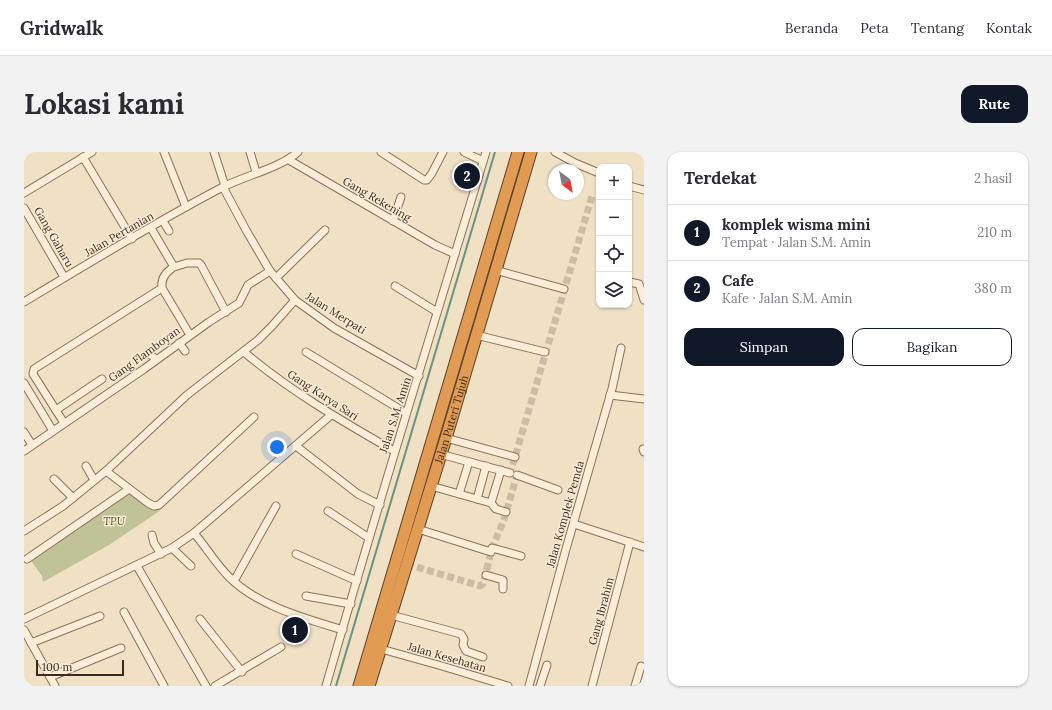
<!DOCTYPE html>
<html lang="id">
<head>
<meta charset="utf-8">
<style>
  body { margin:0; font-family:Lora,serif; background:#f2f2f3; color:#2b2b33 }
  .controls { position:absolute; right:12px; top:12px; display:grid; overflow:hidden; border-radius:8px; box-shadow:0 1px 3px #0004 }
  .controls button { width:36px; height:36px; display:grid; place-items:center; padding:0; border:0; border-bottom:1px solid #e1e1e2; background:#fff; color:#2b2b33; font:20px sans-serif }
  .compass { position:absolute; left:524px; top:12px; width:36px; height:36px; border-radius:50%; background:#fff; box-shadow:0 1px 3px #0004; rotate:148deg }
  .scale { position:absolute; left:12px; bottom:10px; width:88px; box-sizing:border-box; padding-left:4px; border:2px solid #3b2a1e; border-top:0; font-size:11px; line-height:14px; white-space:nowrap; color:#3b2a1e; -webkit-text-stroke:3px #f7ebd4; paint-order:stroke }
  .you { position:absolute; left:253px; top:295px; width:14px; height:14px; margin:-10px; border:3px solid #fff; border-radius:50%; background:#1a73e8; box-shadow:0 0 0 6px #1a73e833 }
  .badge { display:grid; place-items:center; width:26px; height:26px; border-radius:50%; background:#111827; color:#fff; font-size:13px; font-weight:700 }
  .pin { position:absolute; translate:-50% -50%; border:2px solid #fff; box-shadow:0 1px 4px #0006 }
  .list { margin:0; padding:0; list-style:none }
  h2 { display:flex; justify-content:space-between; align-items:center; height:52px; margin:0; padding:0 16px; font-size:17px }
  h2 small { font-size:13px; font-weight:400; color:#7c7c81 }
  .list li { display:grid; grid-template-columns:26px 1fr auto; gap:12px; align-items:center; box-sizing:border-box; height:56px; padding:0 16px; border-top:1px solid #e1e1e2 }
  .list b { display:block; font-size:15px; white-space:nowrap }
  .list p { margin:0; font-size:13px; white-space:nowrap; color:#7c7c81 }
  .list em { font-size:13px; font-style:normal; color:#7c7c81 }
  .actions { display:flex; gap:8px; padding:12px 16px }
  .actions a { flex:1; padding:9px 0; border:1px solid #111827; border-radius:12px; text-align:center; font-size:14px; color:#111827 }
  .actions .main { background:#111827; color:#fff }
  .icon { flex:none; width:22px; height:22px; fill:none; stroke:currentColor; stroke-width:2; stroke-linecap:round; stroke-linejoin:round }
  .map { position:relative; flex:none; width:620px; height:534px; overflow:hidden; border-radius:12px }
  header { display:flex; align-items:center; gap:24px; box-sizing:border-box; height:56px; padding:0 20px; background:#fff; border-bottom:1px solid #e1e1e2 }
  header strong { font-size:19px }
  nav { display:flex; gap:22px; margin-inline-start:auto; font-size:14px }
  .intro { display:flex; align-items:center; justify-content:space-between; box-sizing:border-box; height:96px; padding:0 24px }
  h1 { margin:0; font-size:28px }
  .button { padding:10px 18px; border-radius:12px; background:#111827; color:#fff; font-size:14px; font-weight:700 }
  main { display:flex; gap:24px; padding:0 24px }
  aside { flex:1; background:#fff; border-radius:12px; box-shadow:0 1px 3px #0004 }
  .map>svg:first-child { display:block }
</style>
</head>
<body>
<header>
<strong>Gridwalk</strong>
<nav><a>Beranda</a><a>Peta</a><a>Tentang</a><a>Kontak</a></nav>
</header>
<div class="intro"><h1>Lokasi kami</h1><a class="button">Rute</a></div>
<main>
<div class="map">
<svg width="620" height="534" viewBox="0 0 620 534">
  <rect width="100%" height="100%" fill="#f0e0c4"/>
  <path fill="#c0c397" d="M107,338L137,358L85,393L19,430L18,424L5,406Z"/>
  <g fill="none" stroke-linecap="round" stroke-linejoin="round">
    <path stroke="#6c9286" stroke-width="2" d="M312,534L471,0"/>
    <path stroke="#ccbca3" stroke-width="7" stroke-dasharray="7 3.5" stroke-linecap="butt" d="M383,412L456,434L459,432L468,396L480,368L493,323L486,321L491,305L568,44"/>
    <defs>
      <g id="minor">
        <path d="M140,0L162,55"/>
        <path d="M190,0L201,34"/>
        <path d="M226,0L232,20"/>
        <path d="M357,0L400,28H403L408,21L419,0"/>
        <path d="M440,0L459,9"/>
        <path d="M531,0L551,11L575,21"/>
        <path d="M59,5L108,87"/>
        <path d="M265,8L411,93L431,102"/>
        <path d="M605,34L620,38"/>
        <path d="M199,35L222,78L246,119L271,148L310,176L395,224"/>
        <path d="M0,41L68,0"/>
        <path d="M0,56L40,125"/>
        <path d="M139,69L145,79"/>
        <path d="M369,69L377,45"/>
        <path d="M127,76L150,115L163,111H175L177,113L202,160"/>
        <path d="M147,117C140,122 137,128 138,136L166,183"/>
        <path d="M471,118L540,137"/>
        <path d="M252,126L301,78"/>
        <path d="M605,130L615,132L620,148"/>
        <path d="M371,134L413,160"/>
        <path d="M0,150C65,111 130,71 197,36C222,23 254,17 274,0"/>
        <path d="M452,183L521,200"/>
        <path d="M155,191L161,199"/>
        <path d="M220,200C266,239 318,269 370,299"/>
        <path d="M282,200L382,261"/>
        <path d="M124,201L132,207"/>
        <path d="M0,231L29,279"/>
        <path d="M586,243L620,247"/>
        <path d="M32,258L78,227"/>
        <path d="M40,271L9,222L10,217L138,136"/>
        <path d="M0,280L8,293"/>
        <path d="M422,286L491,305"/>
        <path d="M272,294L334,342L356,353"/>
        <path d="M619,297L620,300"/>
        <path d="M0,299L120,217L185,170L215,151L224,133L246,119"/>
        <path d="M416,302L486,321"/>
        <path d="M62,314L70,328"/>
        <path d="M82,319L124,351L130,354L135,353L230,265"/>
        <path d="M493,323L534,338"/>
        <path d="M30,327L49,346"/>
        <path d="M407,334L467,351L477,318"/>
        <path d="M435,342L445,310"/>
        <path d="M453,347L462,314"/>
        <path d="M467,351L472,357L482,360"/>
        <path d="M304,359L345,386"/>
        <path d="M550,372L620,395"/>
        <path d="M394,377L467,400"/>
        <path d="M0,379L39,354L82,319L163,243L234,188L248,174L271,148"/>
        <path d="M170,381C182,395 192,412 205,425C234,454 280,466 319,478"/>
        <path d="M128,383L130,391L137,402"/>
        <path d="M148,396L167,414"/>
        <path d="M468,396L497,404"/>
        <path d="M272,402L333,429"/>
        <path d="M3,407L105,337"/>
        <path d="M113,414L182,534"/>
        <path d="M462,423L479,428V437"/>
        <path d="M210,429L252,354"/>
        <path d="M282,444L327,452"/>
        <path d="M100,460L140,534"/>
        <path d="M367,463L437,482L440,487L439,493L442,499L459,505"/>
        <path d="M0,467L148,396L170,381L307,263"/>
        <path d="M176,467L218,520"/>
        <path d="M0,478L31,534"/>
        <path d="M7,491L76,464"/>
        <path d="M357,497L418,514L484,534"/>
        <path d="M26,525L97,496"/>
        <path d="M191,534L257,495"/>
        <path d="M302,534C353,355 408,178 462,0"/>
        <path d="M505,534L542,397L588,237L597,196"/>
        <path d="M516,534L523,513"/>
        <path d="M568,534L606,390"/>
        <path d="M611,534L617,514"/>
      </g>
      <g id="highway">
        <path d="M335,534L494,0"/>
        <path id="s1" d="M345,534L422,286L507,0"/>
      </g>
    </defs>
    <use href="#minor" stroke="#8b715a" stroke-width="9"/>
    <use href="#highway" stroke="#59402e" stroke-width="13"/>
    <use href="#minor" stroke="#faeed8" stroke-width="7"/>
    <use href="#highway" stroke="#e19b53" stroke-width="11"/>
  </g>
  <g text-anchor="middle" stroke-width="3" stroke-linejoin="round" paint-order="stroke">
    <g font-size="11" fill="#3b2a1e" stroke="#f7ebd4">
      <text transform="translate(353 47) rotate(30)" y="4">Gang Rekening</text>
      <text transform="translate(95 82) rotate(-30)" y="4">Jalan Pertanian</text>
      <text transform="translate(30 85) rotate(60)" y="4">Gang Gaharu</text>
      <text transform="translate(312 161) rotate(32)" y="4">Jalan Merpati</text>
      <text transform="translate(120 202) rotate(-36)" y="4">Gang Flamboyan</text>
      <text transform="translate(299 243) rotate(33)" y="4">Gang Karya Sari</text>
      <text transform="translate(371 263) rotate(-72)" y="4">Jalan S.M. Amin</text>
      <text dy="4" stroke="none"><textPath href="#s1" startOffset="279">Jalan Puteri Tujuh</textPath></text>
      <text transform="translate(541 362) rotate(-74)" y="4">Jalan Komplek Pemda</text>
      <text transform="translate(577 459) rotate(-75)" y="4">Gang Ibrahim</text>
      <text transform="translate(423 505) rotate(16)" y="4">Jalan Kesehatan</text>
    </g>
    <g font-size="11" font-style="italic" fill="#4e5824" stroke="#f7ebd4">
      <text x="90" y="373">TPU</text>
    </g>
  </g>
</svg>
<div class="controls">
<button>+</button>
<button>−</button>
<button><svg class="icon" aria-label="locate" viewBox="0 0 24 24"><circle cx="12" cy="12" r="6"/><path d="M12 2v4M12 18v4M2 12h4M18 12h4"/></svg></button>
<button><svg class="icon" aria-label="layers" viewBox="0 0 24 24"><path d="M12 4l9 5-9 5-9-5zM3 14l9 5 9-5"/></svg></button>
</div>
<svg class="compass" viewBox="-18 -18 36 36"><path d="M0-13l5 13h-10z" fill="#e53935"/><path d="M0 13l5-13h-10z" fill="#7c7c81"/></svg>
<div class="scale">100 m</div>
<div class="you"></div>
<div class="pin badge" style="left:271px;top:478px">1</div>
<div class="pin badge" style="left:443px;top:24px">2</div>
</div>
<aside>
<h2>Terdekat<small>2 hasil</small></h2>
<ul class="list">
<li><span class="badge">1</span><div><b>komplek wisma mini</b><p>Tempat · Jalan S.M. Amin</p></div><em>210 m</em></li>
<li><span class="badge">2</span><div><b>Cafe</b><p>Kafe · Jalan S.M. Amin</p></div><em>380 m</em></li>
</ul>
<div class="actions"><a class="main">Simpan</a><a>Bagikan</a></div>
</aside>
</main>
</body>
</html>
